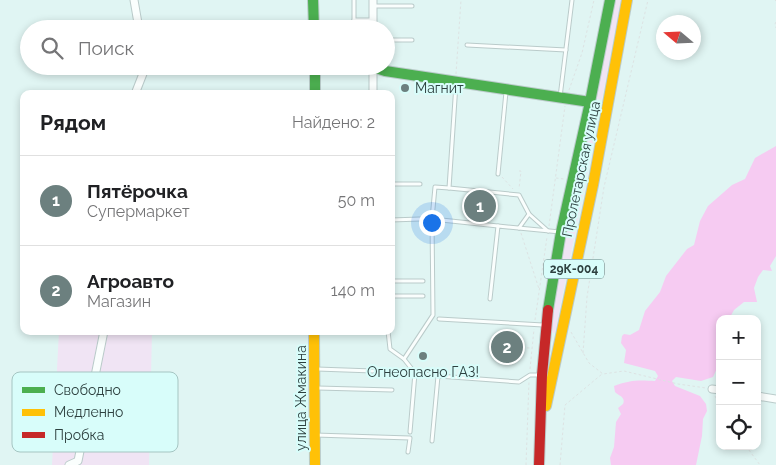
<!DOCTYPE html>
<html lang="ru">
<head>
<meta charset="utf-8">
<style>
  body { margin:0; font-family:Raleway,sans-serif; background:#f6f6f6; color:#202124 }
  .controls { position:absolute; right:15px; bottom:15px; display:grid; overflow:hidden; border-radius:10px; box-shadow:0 2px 8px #0003 }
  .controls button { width:45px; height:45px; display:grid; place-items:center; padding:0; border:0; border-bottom:1px solid #e0e0e0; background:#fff; color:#202124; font:25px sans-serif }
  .compass { position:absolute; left:656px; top:15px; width:45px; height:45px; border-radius:50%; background:#fff; box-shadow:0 2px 8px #0003; rotate:289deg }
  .you { position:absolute; left:431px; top:222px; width:18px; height:18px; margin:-12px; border:4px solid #fff; border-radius:50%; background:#1a73e8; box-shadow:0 0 0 8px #1a73e833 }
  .badge { display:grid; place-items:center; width:32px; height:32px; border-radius:50%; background:#6c807f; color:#fff; font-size:16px; font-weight:700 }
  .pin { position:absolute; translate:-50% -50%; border:2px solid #fff; box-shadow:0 1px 5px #0006 }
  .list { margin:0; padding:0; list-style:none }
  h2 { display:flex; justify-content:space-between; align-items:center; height:65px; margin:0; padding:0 20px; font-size:21px }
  h2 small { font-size:16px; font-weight:400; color:#757577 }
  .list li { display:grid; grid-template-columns:32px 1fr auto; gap:15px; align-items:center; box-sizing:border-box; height:90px; padding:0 20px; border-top:1px solid #e0e0e0 }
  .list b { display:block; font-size:19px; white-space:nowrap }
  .list p { margin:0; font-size:16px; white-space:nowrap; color:#757577 }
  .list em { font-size:16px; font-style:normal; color:#757577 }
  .icon { flex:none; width:28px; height:28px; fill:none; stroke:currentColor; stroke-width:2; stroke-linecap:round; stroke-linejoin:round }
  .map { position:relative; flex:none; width:776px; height:465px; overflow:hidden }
  .search { position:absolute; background:#fff; box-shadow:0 2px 8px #0003; left:20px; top:20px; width:375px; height:55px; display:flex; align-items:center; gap:12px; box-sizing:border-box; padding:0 18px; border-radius:28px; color:#757577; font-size:19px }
  .panel { position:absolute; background:#fff; box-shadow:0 2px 8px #0003; left:20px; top:90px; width:375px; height:245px; border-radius:10px }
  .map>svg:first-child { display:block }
</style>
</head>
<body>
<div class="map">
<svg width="776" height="465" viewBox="0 0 776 465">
  <rect width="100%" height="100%" fill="#e0f5f3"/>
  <g fill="#f0e4f4">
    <path d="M615,0H621L602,100L595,98Z"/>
    <path d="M593,107L600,109L555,333L549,332L566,233Z"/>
    <path d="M59,331H152L149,465H52Z"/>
  </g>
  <path fill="#f6cbf2" d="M776,146V256L770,266L772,271L763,270L758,277L754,288L757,302H744L734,310L729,319H720V362L713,377L701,381L676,377L672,381L675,386L700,396L706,404L707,411L703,419L702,436L696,465H611L610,458L614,447L616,422L621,414L618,408L623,404C626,397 619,396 615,392L614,386C630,380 638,380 655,381L658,376L655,371L624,363L626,350L621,343L622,336L624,334L630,335L639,330L645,311L660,292L666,276L687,249L694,245L700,221L708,206L732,185L745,179L755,158Z"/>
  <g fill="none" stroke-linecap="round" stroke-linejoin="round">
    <defs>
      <g id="lane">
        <path d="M354,0V20"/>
        <path d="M374,6H412"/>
        <path d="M354,29V20H372"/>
        <path d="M386,40H412"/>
        <path d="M467,45L566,50"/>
        <path d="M456,84L449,188L519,195L529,214L548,231"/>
        <path d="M560,97L572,0"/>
        <path d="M498,174L506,92"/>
        <path d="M391,184H420"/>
        <path d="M432,219L498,226"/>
        <path d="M391,220L420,219"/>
        <path d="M519,228L529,214"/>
        <path d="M391,281H423"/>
        <path d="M391,296H423"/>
        <path d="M490,299L498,226L560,232"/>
        <path d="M439,319L543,325"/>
        <path d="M388,331L390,349L404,359L415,373L438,376L519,382L530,375H541"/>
        <path d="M404,359L433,315L432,219L435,187L449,188"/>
        <path d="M317,369L373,371"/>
        <path d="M318,388L392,390"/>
        <path d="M410,432L415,373"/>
        <path d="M315,435L410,438L408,452"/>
        <path d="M432,441L438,376"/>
      </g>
      <g id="street">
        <path d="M134,0L139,29"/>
        <path d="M373,29V0"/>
        <path d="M203,66L231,68L315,67"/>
        <path d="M373,66V94"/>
        <path d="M135,94L146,66"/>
        <path d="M712,389L720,390"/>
        <path d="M757,396L776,399"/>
        <path d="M69,465L78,461L104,331"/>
      </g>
      <g id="fast">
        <path d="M313,0L314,29"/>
        <path d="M315,66V94"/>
        <path d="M315,67H373L385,71L590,102"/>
        <path d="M548,310L561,232L590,102L610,0"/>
      </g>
      <g id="slow">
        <path d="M314,331L315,465"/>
        <path d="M546,406L593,185L627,0"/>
      </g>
      <path id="jam" d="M539,465L542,375L548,310"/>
    </defs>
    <use href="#lane" stroke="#bacbca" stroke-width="5"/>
    <use href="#street" stroke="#bacbca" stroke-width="9"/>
    <use href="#fast" stroke="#bacbca" stroke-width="12"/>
    <use href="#slow" stroke="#bacbca" stroke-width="12"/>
    <use href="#jam" stroke="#bacbca" stroke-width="12"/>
    <g stroke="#dde3e3" stroke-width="1" stroke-dasharray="2.5 2.5" stroke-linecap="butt">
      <path d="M775,0L776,1"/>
      <path d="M776,22L775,24L776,28"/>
      <path d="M456,74L461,0"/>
      <path d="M404,84L405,88"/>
      <path d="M569,90L582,53L594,0"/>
      <path d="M519,171H521L519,189"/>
      <path d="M502,177L513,189"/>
      <path d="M556,178L564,179"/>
      <path d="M478,218L479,211"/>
      <path d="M549,226L565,106"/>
      <path d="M521,233L539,289"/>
      <path d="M535,320L547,237"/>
      <path d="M571,332L589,363L603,374L624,371L678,384L706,388"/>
      <path d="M507,347L530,348"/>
      <path d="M583,353L587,297L604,187L648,0"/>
      <path d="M530,369L534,329"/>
      <path d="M715,396L720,406"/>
      <path d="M746,446L760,465"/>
      <path d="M526,465L529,381"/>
      <path d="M560,465L565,405L602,374"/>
    </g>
    <use href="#lane" stroke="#fafefd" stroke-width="3"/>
    <use href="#street" stroke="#fafefd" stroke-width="7"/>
    <use href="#fast" stroke="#4caf50" stroke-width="10"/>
    <use href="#slow" stroke="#ffc107" stroke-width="10"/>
    <use href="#jam" stroke="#c62828" stroke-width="10"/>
  </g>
  <g fill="#6c807f" stroke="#d8fdfa" stroke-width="2">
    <circle cx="405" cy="88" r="5"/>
    <circle cx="423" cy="356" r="5"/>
  </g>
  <g text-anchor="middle" stroke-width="4" stroke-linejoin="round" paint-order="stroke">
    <rect fill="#d8fdfa" stroke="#617978" stroke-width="1" x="544" y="259.5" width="60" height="19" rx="4"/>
    <g font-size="12" font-weight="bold" fill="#2e4140">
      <text x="574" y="273">29К-004</text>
    </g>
    <g font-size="14" fill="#2e4140" stroke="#d8fdfa" text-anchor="start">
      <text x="415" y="93">Магнит</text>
      <text x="423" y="377" text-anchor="middle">Огнеопасно ГАЗ!</text>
    </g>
    <g font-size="14" fill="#2e4140" stroke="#d8fdfa">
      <text transform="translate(581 169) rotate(-78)" y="5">Пролетарская улица</text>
      <text transform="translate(301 398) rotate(-90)" y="5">улица Жмакина</text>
    </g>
  </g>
  <rect x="12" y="372" width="166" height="80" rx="8" fill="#d8fdfa" stroke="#a5c5c2" stroke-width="1"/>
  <rect x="22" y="387" width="23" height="6" fill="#4caf50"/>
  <rect x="22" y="409" width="23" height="7" fill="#ffc107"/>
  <rect x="22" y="432" width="23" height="6" fill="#c62828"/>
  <g font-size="14" fill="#2e4140">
    <text x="54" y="395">Свободно</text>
    <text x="54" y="417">Медленно</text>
    <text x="54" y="440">Пробка</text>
  </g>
</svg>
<div class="controls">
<button>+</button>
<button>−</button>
<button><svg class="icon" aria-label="locate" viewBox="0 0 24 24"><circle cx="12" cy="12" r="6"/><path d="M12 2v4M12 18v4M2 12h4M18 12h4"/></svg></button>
</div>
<svg class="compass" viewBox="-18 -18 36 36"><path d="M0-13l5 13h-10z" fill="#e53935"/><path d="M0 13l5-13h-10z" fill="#757577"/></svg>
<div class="you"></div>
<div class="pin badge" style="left:480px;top:206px">1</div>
<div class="pin badge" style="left:507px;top:347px">2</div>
<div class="search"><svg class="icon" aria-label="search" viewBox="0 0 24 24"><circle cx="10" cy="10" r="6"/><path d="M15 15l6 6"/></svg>Поиск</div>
<section class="panel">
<h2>Рядом<small>Найдено: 2</small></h2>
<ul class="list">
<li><span class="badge">1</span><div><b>Пятёрочка</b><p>Супермаркет</p></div><em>50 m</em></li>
<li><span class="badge">2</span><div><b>Агроавто</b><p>Магазин</p></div><em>140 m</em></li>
</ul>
</section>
</div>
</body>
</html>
